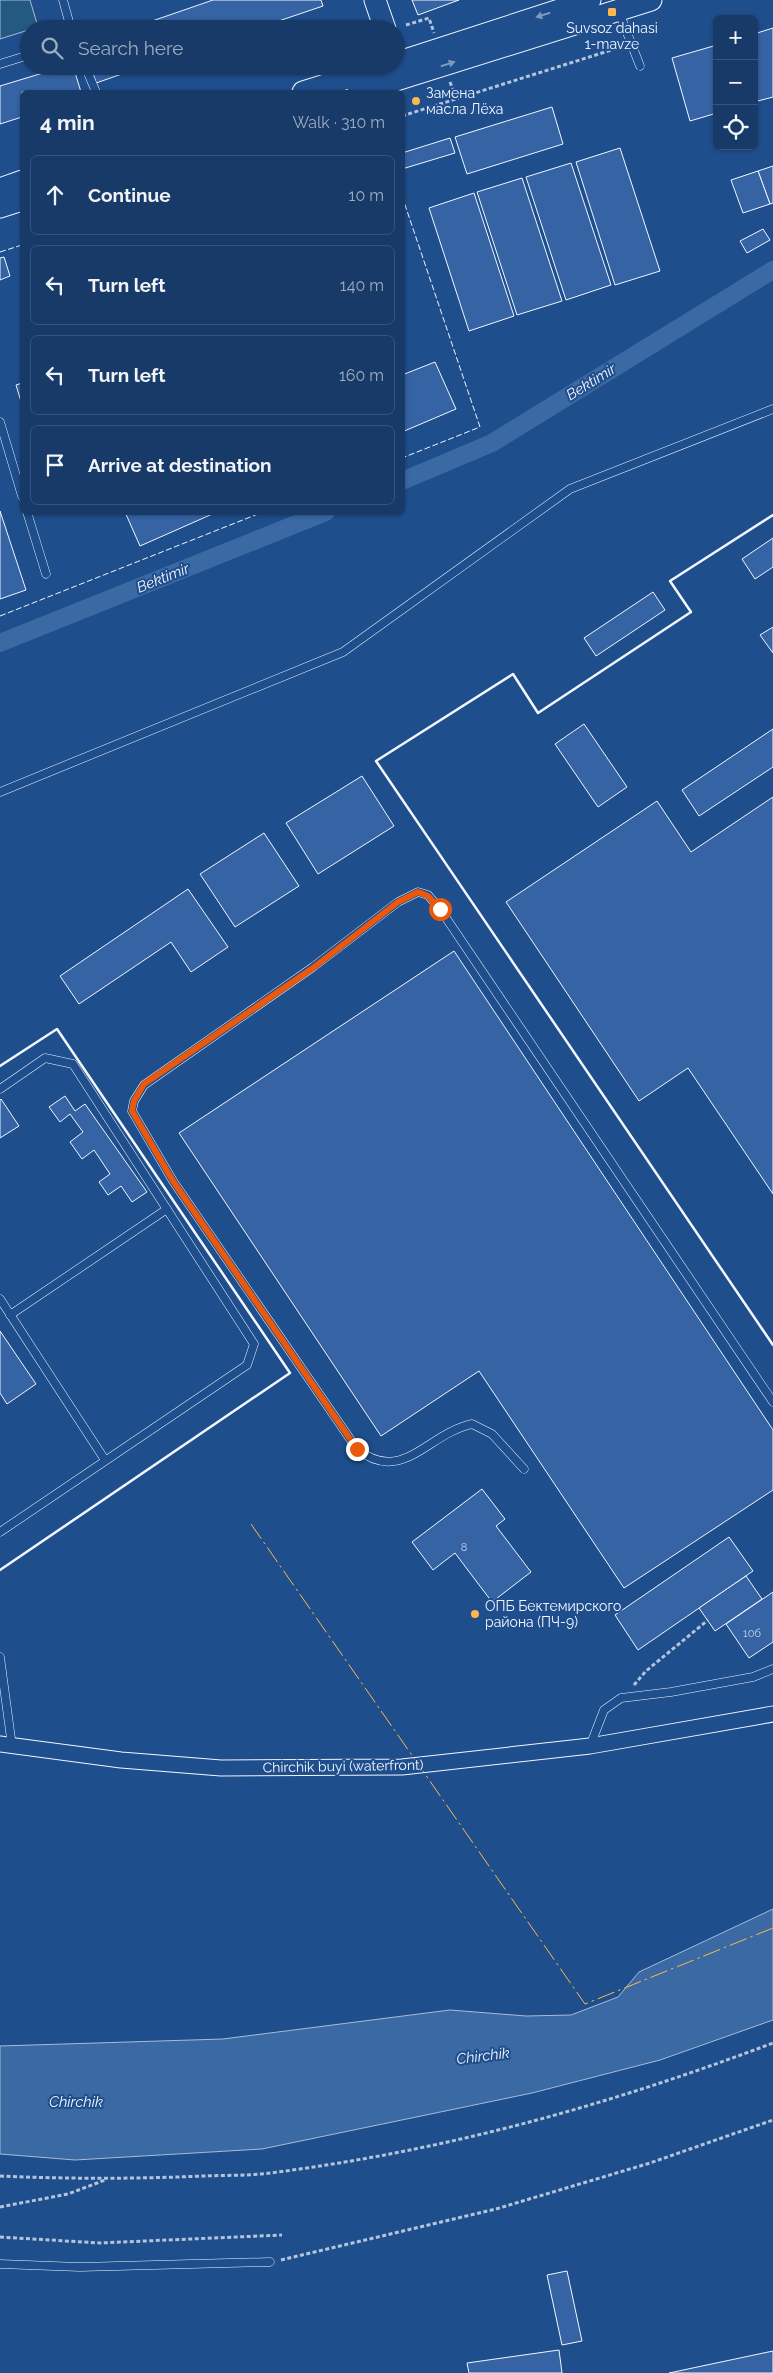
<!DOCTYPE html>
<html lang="en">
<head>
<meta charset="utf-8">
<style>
  body { margin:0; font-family:Raleway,sans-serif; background:#244571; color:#f1f3f6 }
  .controls { position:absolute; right:15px; top:15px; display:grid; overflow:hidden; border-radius:8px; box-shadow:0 1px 4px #0004 }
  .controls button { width:45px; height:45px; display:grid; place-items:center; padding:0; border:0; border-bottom:1px solid #36547d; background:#173a69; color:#f1f3f6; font:25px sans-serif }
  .stop { position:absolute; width:15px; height:15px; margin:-11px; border:4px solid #ea580c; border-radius:50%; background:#fff }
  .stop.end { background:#ea580c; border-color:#fff; box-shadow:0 1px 5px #0008 }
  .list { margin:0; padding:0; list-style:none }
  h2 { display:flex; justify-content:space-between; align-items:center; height:65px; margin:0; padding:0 20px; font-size:21px }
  h2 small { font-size:16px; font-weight:400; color:#9eadc0 }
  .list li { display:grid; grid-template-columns:32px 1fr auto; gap:15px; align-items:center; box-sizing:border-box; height:80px; margin:0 10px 10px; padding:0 10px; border:1px solid #36547d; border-radius:8px }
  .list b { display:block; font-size:19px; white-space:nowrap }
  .list em { font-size:16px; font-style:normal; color:#9eadc0 }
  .icon { flex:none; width:28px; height:28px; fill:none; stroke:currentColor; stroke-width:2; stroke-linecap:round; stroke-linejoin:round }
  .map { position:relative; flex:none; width:773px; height:2373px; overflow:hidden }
  .search { position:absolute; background:#173a69; box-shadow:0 1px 4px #0004; left:20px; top:20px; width:385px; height:55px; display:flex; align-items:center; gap:12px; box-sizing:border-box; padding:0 18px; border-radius:28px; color:#9eadc0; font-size:19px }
  .panel { position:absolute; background:#173a69; box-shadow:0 1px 4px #0004; left:20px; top:90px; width:385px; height:425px; border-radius:8px }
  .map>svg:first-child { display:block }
</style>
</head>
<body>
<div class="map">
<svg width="773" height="2373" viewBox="0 0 773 2373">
  <rect width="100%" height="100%" fill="#1f4e8c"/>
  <path fill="#245a82" stroke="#a8bbd7" d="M0,0H30L38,27L0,39Z"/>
  <path fill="#3b69a3" stroke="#a8bbd7" d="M773,1909V2020L660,2060L532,2093L262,2149L75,2160L0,2154V2046L223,2039L450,2010L526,2016L571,2015L618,1997L639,1972Z"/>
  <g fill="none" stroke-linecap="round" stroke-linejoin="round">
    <g stroke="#3b69a3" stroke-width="18">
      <path d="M402,481L492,443L773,270"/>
      <path d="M0,643L326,512"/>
    </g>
  </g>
  <g fill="#3563a3" stroke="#f2f6ff">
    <path d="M213,0H321L323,6L255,29H129Z"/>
    <path d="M412,0H459L418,15Z"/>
    <path d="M773,28V97L754,102V34Z"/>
    <path d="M717,45V113L690,121L672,58Z"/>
    <path d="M66,66H73L81,92H22V117L0,124V86Z"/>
    <path d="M91,66H145L96,83Z"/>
    <path d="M552,107L563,144L467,174L455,137Z"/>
    <path d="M450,138L455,153L402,169V153Z"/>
    <path d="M620,148L660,271L615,285L576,162Z"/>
    <path d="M571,163L611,285L566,300L526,177Z"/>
    <path d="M773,166V203L770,204L758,171Z"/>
    <path d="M758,171L770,204L743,213L731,180Z"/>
    <path d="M522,178L562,301L517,315L477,192Z"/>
    <path d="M474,193L514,316L469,331L429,208Z"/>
    <path d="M763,229L770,240L747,253L740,241Z"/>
    <path d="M4,257L10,276L0,280V258Z"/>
    <path d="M435,362L456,409L402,432V375Z"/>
    <path d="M22,383V405L16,385Z"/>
    <path d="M0,511L26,590L0,599Z"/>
    <path d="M125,512H217L140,546Z"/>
    <path d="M773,538V567L755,579L742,559Z"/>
    <path d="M653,592L665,610L596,656L584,638Z"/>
    <path d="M773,627V653L760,635Z"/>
    <path d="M584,724L627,787L598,807L555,744Z"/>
    <path d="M773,729V767L699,816L682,790Z"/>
    <path d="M362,776L394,826L318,874L286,823Z"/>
    <path d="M773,797V1194L688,1068L639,1101L506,902L657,801L691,852Z"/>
    <path d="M264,833L299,886L235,927L200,874Z"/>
    <path d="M188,889L228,947L191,972L171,942L79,1004L60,976Z"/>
    <path d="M454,951L773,1430V1490L624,1588L479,1371L381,1436L179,1133Z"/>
    <path d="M65,1096L75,1111L85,1104L147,1192L132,1202L121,1186L108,1195L99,1182L110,1174L94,1150L82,1159L70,1142L83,1132L70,1114L60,1122L49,1107Z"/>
    <path d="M1,1099L19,1126L0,1138V1100Z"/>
    <path d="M0,1331L36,1384L7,1404L0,1393Z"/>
    <path d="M482,1489L505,1519L496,1526L531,1572L492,1602L455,1553L433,1570L412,1542Z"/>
    <path d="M729,1537L753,1571L638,1650L615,1615Z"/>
    <path d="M746,1576L762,1599L715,1631L699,1608Z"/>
    <path d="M773,1592V1642L749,1658L726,1624Z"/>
    <path d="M567,2271L582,2341L562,2345L547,2275Z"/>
    <path d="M559,2350L562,2373H469L467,2363Z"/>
    <path d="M773,2351V2373H669Z"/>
  </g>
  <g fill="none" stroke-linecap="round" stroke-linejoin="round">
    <defs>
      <g id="lane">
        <path d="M63,0L71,29"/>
        <path d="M619,12L640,66"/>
        <path d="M0,64L29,55"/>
        <path d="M85,66L96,92"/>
        <path d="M0,422L22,496"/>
        <path d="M27,512L46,574"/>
        <path d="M0,792L343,652L570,489L773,409"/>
        <path d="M0,1089L45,1058L73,1064L254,1344L247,1365L0,1532"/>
        <path d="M0,1299L105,1460"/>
        <path d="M10,1315L167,1209"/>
        <path d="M524,1469L492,1434L472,1424C427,1434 402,1485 357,1449L173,1181L132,1111L134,1101L144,1085L313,967L398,902L418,892L428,895L440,909L773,1402"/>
        <path d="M0,1657L12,1746"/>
        <path d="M590,1746L604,1710L621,1698L671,1692L753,1677L773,1669"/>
        <path d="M0,2264L80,2267L270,2262"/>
      </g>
      <path id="street" d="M0,1744L121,1760L221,1768L402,1767L590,1746L773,1714"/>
      <g id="secondary">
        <path d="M375,0L385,29"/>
        <path d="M396,63L590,0"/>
        <path d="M303,92L386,66"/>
        <path d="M358,92L651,0"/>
        <path d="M0,189L22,181"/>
        <path d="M0,207L22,200"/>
      </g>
    </defs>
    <use href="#lane" stroke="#f2f6ff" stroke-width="9"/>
    <use href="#street" stroke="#f2f6ff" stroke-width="17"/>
    <use href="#secondary" stroke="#f2f6ff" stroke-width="23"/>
    <g stroke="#b3c4dc" stroke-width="3" stroke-dasharray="4 2.5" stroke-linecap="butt">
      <path d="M406,25L429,18L434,33"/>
      <path d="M450,82L456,98"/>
      <path d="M402,116L621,47"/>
      <path d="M634,1685L646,1671L708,1620"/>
      <path d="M0,2176C68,2179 135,2179 203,2176C225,2175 248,2176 270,2173C445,2151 609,2105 773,2043"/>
      <path d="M0,2207L68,2194L105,2180"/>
      <path d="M0,2237L100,2243L282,2235"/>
      <path d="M281,2260L496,2209L650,2163L773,2120"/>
    </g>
    <use href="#lane" stroke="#1f4e8c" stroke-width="8"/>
    <use href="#street" stroke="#1f4e8c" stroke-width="15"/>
    <use href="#secondary" stroke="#1f4e8c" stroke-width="21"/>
    <g stroke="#f2f6ff" stroke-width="1" stroke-dasharray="6 2.5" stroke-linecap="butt">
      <path d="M402,196L480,427L402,458"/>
      <path d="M0,252L22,245"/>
      <path d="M0,616L263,512"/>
    </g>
    <g stroke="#f2f6ff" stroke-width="2.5">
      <path d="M773,515L670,581L691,612L538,713L513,674L376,761L773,1345"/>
      <path d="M0,1066L57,1029L290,1373L0,1570"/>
    </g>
    <path stroke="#ffb74d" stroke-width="1" stroke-dasharray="18 4 2.5 4" stroke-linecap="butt" d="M251,1524L585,2004L773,1928"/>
  </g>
  <defs><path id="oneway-solid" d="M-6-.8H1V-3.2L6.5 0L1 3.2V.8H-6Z" transform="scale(1.25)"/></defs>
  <g fill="#7e9ac0">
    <use href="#oneway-solid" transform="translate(543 15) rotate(162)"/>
    <use href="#oneway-solid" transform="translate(448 64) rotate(-18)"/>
  </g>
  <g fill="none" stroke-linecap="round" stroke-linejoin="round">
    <path stroke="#ea580c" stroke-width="6" d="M357,1449L173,1181L132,1111L134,1101L144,1084L313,968L398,902L418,892L428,896L440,909"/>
  </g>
  <g fill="#ffb74d" stroke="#1f4e8c" stroke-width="2">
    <rect x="607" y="7" width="10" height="10" rx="2.5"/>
    <circle cx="416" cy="101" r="5"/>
    <circle cx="475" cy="1614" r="5"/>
  </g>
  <g text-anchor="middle" stroke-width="4" stroke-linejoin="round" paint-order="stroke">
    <g font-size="11" fill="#c3d1e8">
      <text x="464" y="1551">8</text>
      <text x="752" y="1637">10б</text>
    </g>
    <g font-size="14" fill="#f2f6ff" stroke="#1f4e8c" text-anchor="start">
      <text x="612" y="33" text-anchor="middle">Suvsoz dahasi<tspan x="612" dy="16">1-mavze</tspan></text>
      <text x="426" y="98">Замена<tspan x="426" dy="16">масла Лёха</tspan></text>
      <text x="485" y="1611">ОПБ Бектемирского<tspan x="485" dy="16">района (ПЧ-9)</tspan></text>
    </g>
    <g font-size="14" fill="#f2f6ff" stroke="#1f4e8c">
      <text transform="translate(343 1766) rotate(-1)" y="5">Chirchik buyi (waterfront)</text>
    </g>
    <g font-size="15" font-style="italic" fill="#f2f6ff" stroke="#1f4e8c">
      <text transform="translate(591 382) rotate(-32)" y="5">Bektimir</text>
      <text transform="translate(163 578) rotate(-22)" y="5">Bektimir</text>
      <text transform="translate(483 2056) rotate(-7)" y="5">Chirchik</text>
      <text x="76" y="2107">Chirchik</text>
    </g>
  </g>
</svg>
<div class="controls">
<button>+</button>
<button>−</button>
<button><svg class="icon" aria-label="locate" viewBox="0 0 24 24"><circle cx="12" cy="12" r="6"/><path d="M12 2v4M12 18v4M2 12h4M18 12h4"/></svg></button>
</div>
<div class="stop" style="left:440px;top:909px"></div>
<div class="stop end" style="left:357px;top:1449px"></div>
<div class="search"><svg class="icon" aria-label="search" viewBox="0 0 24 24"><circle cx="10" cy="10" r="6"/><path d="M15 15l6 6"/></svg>Search here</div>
<section class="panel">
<h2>4 min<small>Walk · 310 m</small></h2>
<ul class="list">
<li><svg class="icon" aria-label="ahead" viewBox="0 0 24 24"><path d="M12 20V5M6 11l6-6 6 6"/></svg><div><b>Continue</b></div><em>10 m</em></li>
<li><svg class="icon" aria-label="left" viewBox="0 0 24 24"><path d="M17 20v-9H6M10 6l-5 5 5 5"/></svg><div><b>Turn left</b></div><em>140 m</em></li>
<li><svg class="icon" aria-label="left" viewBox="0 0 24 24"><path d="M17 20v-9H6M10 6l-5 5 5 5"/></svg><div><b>Turn left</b></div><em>160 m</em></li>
<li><svg class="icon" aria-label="arrive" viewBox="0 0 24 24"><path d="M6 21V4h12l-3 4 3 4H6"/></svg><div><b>Arrive at destination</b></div></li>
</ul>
</section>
</div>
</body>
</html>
